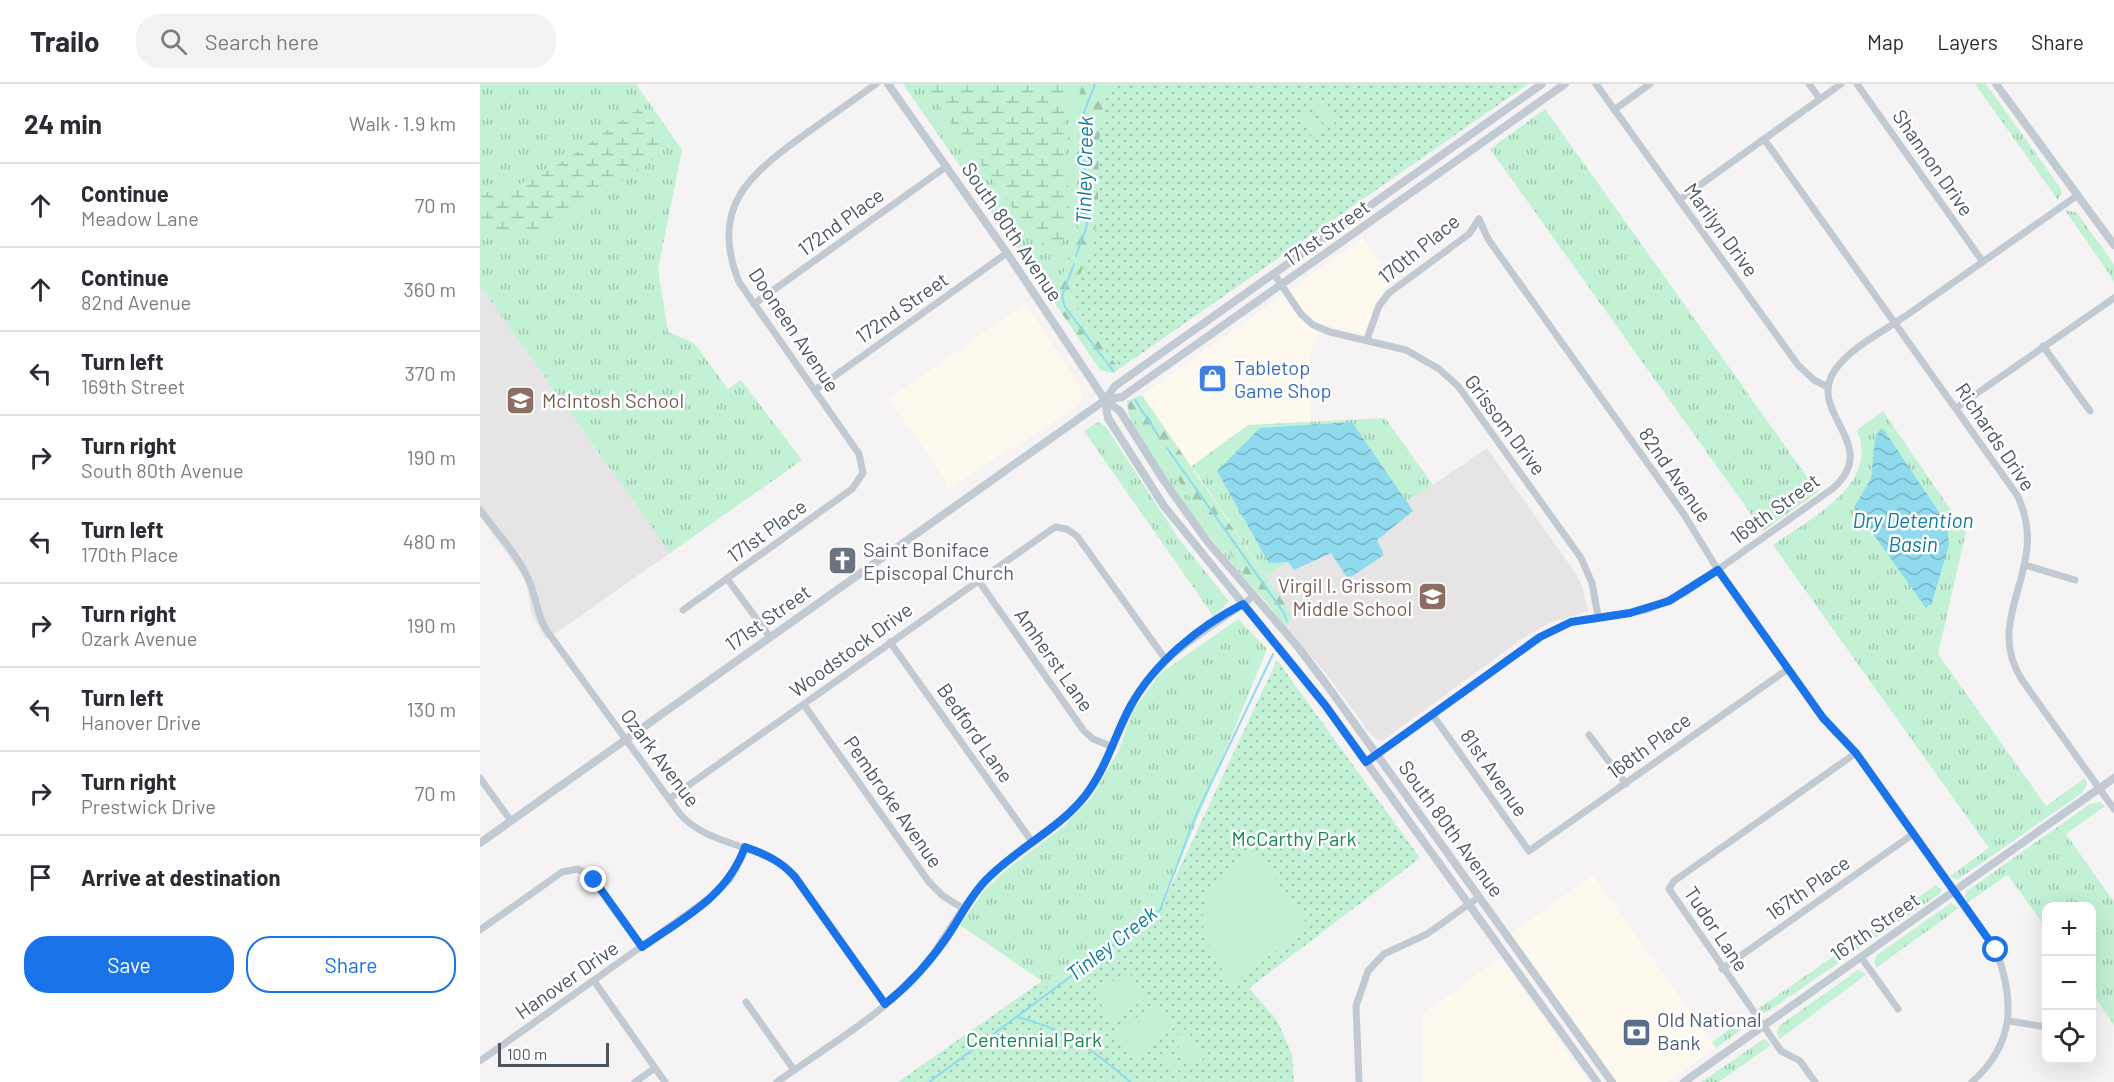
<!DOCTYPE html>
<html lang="en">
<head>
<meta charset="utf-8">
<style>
  body { margin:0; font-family:Barlow,sans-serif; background:#f2f2f3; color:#2b2b33 }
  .controls { position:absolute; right:18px; bottom:18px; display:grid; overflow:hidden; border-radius:12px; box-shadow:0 6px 24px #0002 }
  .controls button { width:54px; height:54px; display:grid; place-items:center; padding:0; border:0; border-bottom:2px solid #e1e1e2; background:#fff; color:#2b2b33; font:30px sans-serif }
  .scale { position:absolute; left:18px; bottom:15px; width:111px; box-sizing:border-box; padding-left:6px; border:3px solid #4a5661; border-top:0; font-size:16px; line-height:21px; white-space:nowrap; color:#4a5661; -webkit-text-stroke:4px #fff; paint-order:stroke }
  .stop { position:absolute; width:18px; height:18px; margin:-14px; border:4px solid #1a73e8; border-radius:50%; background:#fff }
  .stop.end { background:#1a73e8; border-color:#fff; box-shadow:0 2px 6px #0008 }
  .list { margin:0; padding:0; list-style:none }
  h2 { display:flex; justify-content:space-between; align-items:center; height:78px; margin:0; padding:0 24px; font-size:26px }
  h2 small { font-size:20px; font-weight:400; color:#7c7c81 }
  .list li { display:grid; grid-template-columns:39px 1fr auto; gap:18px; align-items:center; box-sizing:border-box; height:84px; padding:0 24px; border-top:2px solid #e1e1e2 }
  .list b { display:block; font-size:22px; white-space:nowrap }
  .list p { margin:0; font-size:20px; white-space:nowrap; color:#7c7c81 }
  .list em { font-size:20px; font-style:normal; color:#7c7c81 }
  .actions { display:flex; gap:12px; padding:18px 24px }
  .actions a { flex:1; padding:14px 0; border:2px solid #1a73e8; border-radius:24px; text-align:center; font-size:21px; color:#1a73e8 }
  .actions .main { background:#1a73e8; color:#fff }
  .icon { flex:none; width:33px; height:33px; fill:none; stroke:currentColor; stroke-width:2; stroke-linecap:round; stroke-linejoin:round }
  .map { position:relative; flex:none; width:1634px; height:998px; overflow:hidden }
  header { display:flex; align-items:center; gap:36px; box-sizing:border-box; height:84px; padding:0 30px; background:#fff; border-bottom:2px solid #e1e1e2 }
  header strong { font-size:28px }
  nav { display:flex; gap:33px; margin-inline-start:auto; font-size:21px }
  .search { width:420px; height:54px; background:#f2f2f3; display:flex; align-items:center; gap:15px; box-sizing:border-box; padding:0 21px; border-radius:24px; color:#7c7c81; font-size:22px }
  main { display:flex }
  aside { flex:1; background:#fff }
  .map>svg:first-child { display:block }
</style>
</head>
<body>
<header>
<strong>Trailo</strong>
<div class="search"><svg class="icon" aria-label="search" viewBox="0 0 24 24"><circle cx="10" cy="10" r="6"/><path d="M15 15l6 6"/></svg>Search here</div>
<nav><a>Map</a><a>Layers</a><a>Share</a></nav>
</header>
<main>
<aside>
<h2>24 min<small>Walk · 1.9 km</small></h2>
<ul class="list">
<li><svg class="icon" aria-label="ahead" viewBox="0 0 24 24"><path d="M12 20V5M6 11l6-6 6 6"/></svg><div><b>Continue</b><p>Meadow Lane</p></div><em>70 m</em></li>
<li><svg class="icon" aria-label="ahead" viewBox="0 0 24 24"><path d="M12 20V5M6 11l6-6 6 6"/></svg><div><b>Continue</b><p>82nd Avenue</p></div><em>360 m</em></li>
<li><svg class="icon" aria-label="left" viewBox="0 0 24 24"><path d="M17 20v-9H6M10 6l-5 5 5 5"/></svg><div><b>Turn left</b><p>169th Street</p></div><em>370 m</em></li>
<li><svg class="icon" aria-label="right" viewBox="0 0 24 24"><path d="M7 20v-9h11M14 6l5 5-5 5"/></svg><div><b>Turn right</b><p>South 80th Avenue</p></div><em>190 m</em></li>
<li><svg class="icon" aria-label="left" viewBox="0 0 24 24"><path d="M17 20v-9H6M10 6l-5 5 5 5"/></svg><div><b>Turn left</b><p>170th Place</p></div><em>480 m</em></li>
<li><svg class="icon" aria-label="right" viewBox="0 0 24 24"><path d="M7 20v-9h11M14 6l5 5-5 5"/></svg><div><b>Turn right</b><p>Ozark Avenue</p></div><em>190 m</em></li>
<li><svg class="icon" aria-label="left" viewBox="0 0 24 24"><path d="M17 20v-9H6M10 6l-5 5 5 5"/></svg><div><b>Turn left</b><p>Hanover Drive</p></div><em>130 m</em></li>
<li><svg class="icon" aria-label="right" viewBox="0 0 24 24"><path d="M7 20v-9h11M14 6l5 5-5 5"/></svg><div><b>Turn right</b><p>Prestwick Drive</p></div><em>70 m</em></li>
<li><svg class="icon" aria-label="arrive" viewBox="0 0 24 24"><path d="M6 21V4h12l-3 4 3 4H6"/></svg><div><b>Arrive at destination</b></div></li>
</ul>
<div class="actions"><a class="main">Save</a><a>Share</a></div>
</aside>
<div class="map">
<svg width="1634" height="998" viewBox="0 0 1634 998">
  <defs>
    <pattern id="grass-tufts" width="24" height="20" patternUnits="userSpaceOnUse" patternTransform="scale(1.5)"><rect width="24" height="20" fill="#c3f1d5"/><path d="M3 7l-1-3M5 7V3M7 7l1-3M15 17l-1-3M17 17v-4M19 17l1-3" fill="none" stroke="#a0c6b0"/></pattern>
    <pattern id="forest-firs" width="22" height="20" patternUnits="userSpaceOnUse" patternTransform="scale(1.5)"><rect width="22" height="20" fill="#c3f1d5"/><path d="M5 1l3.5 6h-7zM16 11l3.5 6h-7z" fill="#a0c6b0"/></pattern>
    <pattern id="wetland-marsh" width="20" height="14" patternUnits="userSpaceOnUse" patternTransform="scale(1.5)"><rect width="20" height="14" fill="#c3f1d5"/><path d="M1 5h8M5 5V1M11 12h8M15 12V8" fill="none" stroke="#a0c6b0"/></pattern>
    <pattern id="park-dots" width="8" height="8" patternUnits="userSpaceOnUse" patternTransform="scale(1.5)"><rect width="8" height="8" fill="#c3f1d5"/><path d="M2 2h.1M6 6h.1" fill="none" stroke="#a0c6b0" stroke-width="1.8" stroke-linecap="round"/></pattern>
    <pattern id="water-waves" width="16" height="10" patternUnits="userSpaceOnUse" patternTransform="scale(1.5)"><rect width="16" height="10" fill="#90daee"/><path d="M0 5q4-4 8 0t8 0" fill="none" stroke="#78b4c4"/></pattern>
  </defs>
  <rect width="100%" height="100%" fill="#f5f3f3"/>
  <g fill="#fdf9ef">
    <path d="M883,154L913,196L898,212L884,250L845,240L838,250L830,269L831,336L768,341L712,382L662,311Z"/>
    <path d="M546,219L602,307L603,314L595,324L468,405L467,398L409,315Z"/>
    <path d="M1113,791L1236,964L1187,998H1135L1031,849Z"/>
    <path d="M1020,874L1078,955L1108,998H943L942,930Z"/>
  </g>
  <g fill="#e6e4e5">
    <path d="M0,202L190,469L66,556L52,530L46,499L40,488L0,432Z"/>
    <path d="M1007,364L1094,487L1101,500L1108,527L1067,540L1042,555L902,657L892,652L848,592L805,542L786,492L808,478L814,486L953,401Z"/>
  </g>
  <g fill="url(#grass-tufts)">
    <path d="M0,0H156L202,66L178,185L188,248L214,259L248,305L261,296L322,376L190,469L0,202Z"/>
    <path d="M423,0H602L595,100L598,144L574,218Z"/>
    <path d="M1495,0H1506L1579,102L1582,109L1578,116Z"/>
    <path d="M1065,25L1338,408L1283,447L1010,65Z"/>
    <path d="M1585,126L1597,129L1634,180V197Z"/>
    <path d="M647,317L650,328L781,512C752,482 643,353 647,317Z"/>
    <path d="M1403,327L1486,448L1458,570L1566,722L1605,694L1607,700L1602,709L1477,796L1470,792L1509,764L1293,461C1330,434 1400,402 1377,346Z"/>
    <path d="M905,334L953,401L814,486L808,478L786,492L712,382L768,341Z"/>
    <path d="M618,338L626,343L699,455L749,517L734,533L604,347Z"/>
    <path d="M758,535L787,565L680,826L570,908L562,897L480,841L504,807L525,787L583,743L611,714L639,666L653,626L681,589Z"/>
    <path d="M1620,718L1625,722L1586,750L1634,818V941L1612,909V822H1566V845L1528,791L1488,818L1485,812L1487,807L1610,720Z"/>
    <path d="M1456,801L1462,806L1459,810L1287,928L1284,929L1278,925Z"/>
    <path d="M1471,819L1479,824L1396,884L1394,877L1397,871Z"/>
    <path d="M1378,886L1387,890L1300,955L1297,949L1299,942Z"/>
    <path d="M1269,931L1272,934L1268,941L1236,964L1232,958Z"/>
    <path d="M1284,955L1291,961L1239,998H1221Z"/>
  </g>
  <g fill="url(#forest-firs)">
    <path d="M602,0H629C614,49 622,92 616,142C614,166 601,189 590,210L594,220L639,285L632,289L620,286L574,218L598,144L588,55Z"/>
    <path d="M662,311L813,532L805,542L781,512L649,328L647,317Z"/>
  </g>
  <g fill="url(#wetland-marsh)">
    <path d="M444,0H592C569,53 603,113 582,159L569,164L561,161L554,154Z"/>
    <path d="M158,25C172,35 184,45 186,63L168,80L64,149L40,144L11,146L0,142V109C57,106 111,56 158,25Z"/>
  </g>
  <g fill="url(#park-dots)">
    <path d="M629,0H1048L639,285L594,220L590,210C601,189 614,166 616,142C622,92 614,49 629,0Z"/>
    <path d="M797,576L940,774L769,904L797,936L812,971L814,998H418L562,897L571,908L680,826Z"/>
  </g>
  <g fill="#c3f1d5">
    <path d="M842,15L857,37L847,44L832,22Z"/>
    <path d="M828,25L843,46L833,54L818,32Z"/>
    <path d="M774,764L829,843L752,899C705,839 716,808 774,764Z"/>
    <path d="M648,887L667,913L634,937L613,910Z"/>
    <path d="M677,918L695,943L653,974L635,950Z"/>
    <path d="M706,945L726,973L712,982L693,955Z"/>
    <path d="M688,965L701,985L693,991L680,971Z"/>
  </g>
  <g fill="url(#water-waves)">
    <path d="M872,338L933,427L897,456L904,471L868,495L851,469L814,486L808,478L789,479L737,387L780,344Z"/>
    <path d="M1400,345L1404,346L1467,440L1469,461L1452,518L1446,524L1374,423L1391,395L1395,354Z"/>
  </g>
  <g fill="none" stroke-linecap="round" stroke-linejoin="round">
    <g stroke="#90daee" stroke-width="2">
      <path d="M596,172L607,141L603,31L615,0"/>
      <path d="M594,180L582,212L585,223L634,288"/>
      <path d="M655,316L679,353"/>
      <path d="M687,364L804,529L807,537"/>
      <path d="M537,933C581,943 617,968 650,998"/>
      <path d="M449,998L680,826L716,731L793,570"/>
    </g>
    <g stroke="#c1cad2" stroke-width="7">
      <path d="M1116,0L1318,281L1334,296L1348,303"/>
      <path d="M1329,0L1340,15"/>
      <path d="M1377,0L1503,178"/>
      <path d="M1134,26L1170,0"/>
      <path d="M1284,55L1537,411C1573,483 1501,532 1542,596L1634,725"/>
      <path d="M1199,116L1361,0"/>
      <path d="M999,135L1008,155L1203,429L1238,486L1343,634L1376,669L1516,866C1535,917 1535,960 1492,998"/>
      <path d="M794,190L821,230L833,241L850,248L926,266L959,285L978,302L1101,474L1112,499L1118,532"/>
      <path d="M274,220L467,82"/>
      <path d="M887,255L899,222L909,209L989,150L999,135"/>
      <path d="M1563,262L1610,327"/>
      <path d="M335,306L527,169"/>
      <path d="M1476,324L1634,214"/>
      <path d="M0,426C16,448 40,473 50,499C57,516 57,532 67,547L200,730C231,765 284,758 315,793L405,920"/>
      <path d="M1545,481L1595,496"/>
      <path d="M248,496L290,553"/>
      <path d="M498,496L604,647L613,655L633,663"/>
      <path d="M203,526L372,405L383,389L379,370L259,198C229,123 269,91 324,51C348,34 372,17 396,0"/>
      <path d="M410,558L553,759"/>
      <path d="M324,621L449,798L463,812L484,825"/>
      <path d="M952,630L1049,767L1308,585"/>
      <path d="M1109,651L1146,700"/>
      <path d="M886,678L1060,553L1091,538L1166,526L1206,508L1352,405C1404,361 1325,329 1355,286C1371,263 1404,247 1427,231C1484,191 1541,151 1598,111"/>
      <path d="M0,694L31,737"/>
      <path d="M189,715L575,443L587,445L597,452L686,576"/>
      <path d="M0,846L82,788L98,785L112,792L162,863"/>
      <path d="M1381,873L1418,925"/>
      <path d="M1242,885L1433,750"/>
      <path d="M114,897L185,998"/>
      <path d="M266,918L314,986"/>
      <path d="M1529,937L1566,943"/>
      <path d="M0,977L231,813L250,795L265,763"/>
      <path d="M155,998L175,984"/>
      <path d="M297,998C342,966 393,936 432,897C460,867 476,828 504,798C535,766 577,748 605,712C626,685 634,653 650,623C680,568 727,548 774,512"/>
      <path d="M879,998L876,922L888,887L904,870L947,850L999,813"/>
      <path d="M1335,998L1320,977L1301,967L1189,805L1194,797L1376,669"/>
    </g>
    <g stroke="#c1cad2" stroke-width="8">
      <path d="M408,0L527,169L625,316L640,327L684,397L727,457L818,563L849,604L1132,998"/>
      <path d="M1516,0L1634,161"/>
      <path d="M625,316L628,334L684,422L845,621L1117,998"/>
      <path d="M625,316L642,313L1085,0"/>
      <path d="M0,759L625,316L635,302L1062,0"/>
      <path d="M1204,998L1634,694"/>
    </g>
  </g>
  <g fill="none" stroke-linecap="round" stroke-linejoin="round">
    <path stroke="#1a73e8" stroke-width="8" d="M114,796L162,863C203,834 247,813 265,763C285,770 301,777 315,793L405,920C430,900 451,877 469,850C481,832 490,813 505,797C535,765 577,747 605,712C626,685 634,653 650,623C674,579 718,543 763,520L845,621L886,678L1060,553L1091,538L1150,529L1189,517L1238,486L1343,634L1376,669L1516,866"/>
  </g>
  <defs>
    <symbol id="shop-square" viewBox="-11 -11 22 22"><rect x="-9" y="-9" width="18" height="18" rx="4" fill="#3f7fe0" stroke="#fff"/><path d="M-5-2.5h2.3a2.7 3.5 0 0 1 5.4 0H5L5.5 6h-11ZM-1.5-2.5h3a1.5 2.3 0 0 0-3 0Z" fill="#fff"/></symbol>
    <symbol id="school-square" viewBox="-11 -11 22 22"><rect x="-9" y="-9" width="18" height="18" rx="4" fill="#8d6e63" stroke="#fff"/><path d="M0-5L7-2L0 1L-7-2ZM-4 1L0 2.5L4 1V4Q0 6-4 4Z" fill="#fff"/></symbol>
    <symbol id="church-square" viewBox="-11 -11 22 22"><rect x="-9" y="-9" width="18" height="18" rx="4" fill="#6b7280" stroke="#fff"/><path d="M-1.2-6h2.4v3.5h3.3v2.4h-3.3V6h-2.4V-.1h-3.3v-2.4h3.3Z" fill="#fff"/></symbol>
    <symbol id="bank-square" viewBox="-11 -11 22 22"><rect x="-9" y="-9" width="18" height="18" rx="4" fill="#5c6f8a" stroke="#fff"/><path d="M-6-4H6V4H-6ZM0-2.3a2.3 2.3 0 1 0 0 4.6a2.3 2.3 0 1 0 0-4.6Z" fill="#fff"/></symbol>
  </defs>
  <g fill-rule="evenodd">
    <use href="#shop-square" x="716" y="278" width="33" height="33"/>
    <use href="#school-square" x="24" y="300" width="33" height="33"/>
    <use href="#church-square" x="346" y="460" width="33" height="33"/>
    <use href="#school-square" x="936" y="496" width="33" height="33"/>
    <use href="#bank-square" x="1140" y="932" width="33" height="33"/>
  </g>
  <g text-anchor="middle" stroke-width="5" stroke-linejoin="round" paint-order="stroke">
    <g font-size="20" fill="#4a5661" stroke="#fff">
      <text transform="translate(1453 79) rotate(55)" y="7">Shannon Drive</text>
      <text transform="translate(361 138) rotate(-36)" y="7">172nd Place</text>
      <text transform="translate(1241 146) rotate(54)" y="7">Marilyn Drive</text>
      <text transform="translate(532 148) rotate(56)" y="7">South 80th Avenue</text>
      <text transform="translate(847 149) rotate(-35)" y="7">171st Street</text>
      <text transform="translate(939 165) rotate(-39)" y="7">170th Place</text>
      <text transform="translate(422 224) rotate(-35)" y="7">172nd Street</text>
      <text transform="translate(314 246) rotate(56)" y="7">Dooneen Avenue</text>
      <text transform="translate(1025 341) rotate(53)" y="7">Grissom Drive</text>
      <text transform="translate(1515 353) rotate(56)" y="7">Richards Drive</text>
      <text transform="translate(1195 391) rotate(55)" y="7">82nd Avenue</text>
      <text transform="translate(1295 425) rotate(-36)" y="7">169th Street</text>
      <text transform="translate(287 447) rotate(-36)" y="7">171st Place</text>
      <text transform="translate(288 534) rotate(-35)" y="7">171st Street</text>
      <text transform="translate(371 566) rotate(-36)" y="7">Woodstock Drive</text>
      <text transform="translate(574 576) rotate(55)" y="7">Amherst Lane</text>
      <text transform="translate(495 649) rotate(55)" y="7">Bedford Lane</text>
      <text transform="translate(1169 662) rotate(-36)" y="7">168th Place</text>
      <text transform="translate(180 674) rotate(53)" y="7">Ozark Avenue</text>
      <text transform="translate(1014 689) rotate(55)" y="7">81st Avenue</text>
      <text transform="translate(413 718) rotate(55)" y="7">Pembroke Avenue</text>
      <text transform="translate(971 745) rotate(54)" y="7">South 80th Avenue</text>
      <text transform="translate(1328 804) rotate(-35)" y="7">167th Place</text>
      <text transform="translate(1395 843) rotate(-35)" y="7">167th Street</text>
      <text transform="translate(1236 845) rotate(56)" y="7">Tudor Lane</text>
      <text transform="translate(87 896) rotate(-35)" y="7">Hanover Drive</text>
    </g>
    <g font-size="20" fill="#366cbe" stroke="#fff" text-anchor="start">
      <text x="754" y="291">Tabletop<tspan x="754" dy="23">Game Shop</tspan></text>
    </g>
    <g font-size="20" fill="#785e54" stroke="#fff" text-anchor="start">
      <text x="62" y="324">McIntosh School</text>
      <text x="932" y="509" text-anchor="end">Virgil I. Grissom<tspan x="932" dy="23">Middle School</tspan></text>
    </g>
    <g font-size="20" fill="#5b616d" stroke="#fff" text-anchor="start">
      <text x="383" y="473">Saint Boniface<tspan x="383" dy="23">Episcopal Church</tspan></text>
    </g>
    <g font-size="20" fill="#17864f" stroke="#fff">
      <text x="814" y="762">McCarthy Park</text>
      <text x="554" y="963">Centennial Park</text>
    </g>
    <g font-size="20" fill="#4e5e75" stroke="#fff" text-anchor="start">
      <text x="1177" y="943">Old National<tspan x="1177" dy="23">Bank</tspan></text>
    </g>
    <g font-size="21" font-style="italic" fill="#0c7c9b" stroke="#fff">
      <text transform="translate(605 86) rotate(-89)" y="7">Tinley Creek</text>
      <text x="1433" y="444">Dry Detention<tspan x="1433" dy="24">Basin</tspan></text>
      <text transform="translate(632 860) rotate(-38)" y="7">Tinley Creek</text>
    </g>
  </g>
</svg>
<div class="controls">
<button>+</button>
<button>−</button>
<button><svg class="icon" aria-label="locate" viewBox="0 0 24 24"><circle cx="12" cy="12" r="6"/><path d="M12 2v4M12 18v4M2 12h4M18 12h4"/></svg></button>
</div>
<div class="scale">100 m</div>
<div class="stop" style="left:1516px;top:866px"></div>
<div class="stop end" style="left:114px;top:796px"></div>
</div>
</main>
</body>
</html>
